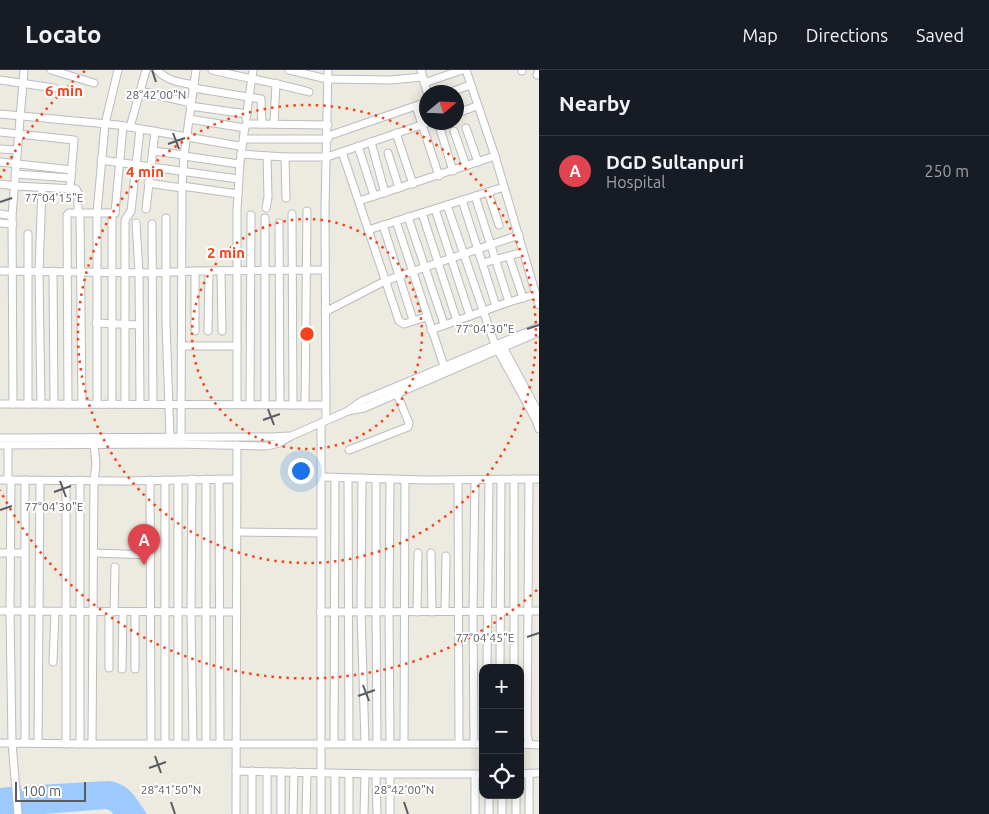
<!DOCTYPE html>
<html lang="en">
<head>
<meta charset="utf-8">
<style>
  body { margin:0; font-family:Ubuntu,sans-serif; background:#20242c; color:#f1f3f6 }
  .controls { position:absolute; right:15px; bottom:15px; display:grid; overflow:hidden; border-radius:10px; box-shadow:0 2px 12px #0003 }
  .controls button { width:45px; height:45px; display:grid; place-items:center; padding:0; border:0; border-bottom:1px solid #363941; background:#171b24; color:#f1f3f6; font:25px sans-serif }
  .compass { position:absolute; left:419px; top:15px; width:45px; height:45px; border-radius:50%; background:#171b24; box-shadow:0 2px 12px #0003; rotate:71deg }
  .scale { position:absolute; left:15px; bottom:12px; width:71px; box-sizing:border-box; padding-left:5px; border:2px solid #585b62; border-top:0; font-size:14px; line-height:18px; white-space:nowrap; color:#585b62; -webkit-text-stroke:4px #fff; paint-order:stroke }
  .you { position:absolute; left:300px; top:400px; width:18px; height:18px; margin:-12px; border:4px solid #fff; border-radius:50%; background:#1a73e8; box-shadow:0 0 0 8px #1a73e833 }
  .badge { display:grid; place-items:center; width:32px; height:32px; border-radius:50%; background:#0f766e; color:#fff; font-size:16px; font-weight:700 }
  .pin { position:absolute; translate:-50% -41px; filter:drop-shadow(0 1px 2px #0008) }
  .pin::after { content:''; position:absolute; top:26px; width:18px; height:15px; background:inherit; clip-path:polygon(0 0,100% 0,50% 100%) }
  .list { margin:0; padding:0; list-style:none }
  h2 { display:flex; justify-content:space-between; align-items:center; height:65px; margin:0; padding:0 20px; font-size:21px }
  h2 small { font-size:16px; font-weight:400; color:#9ea1a6 }
  .list li { display:grid; grid-template-columns:32px 1fr auto; gap:15px; align-items:center; box-sizing:border-box; height:70px; padding:0 20px; border-top:1px solid #363941 }
  .list b { display:block; font-size:19px; white-space:nowrap }
  .list p { margin:0; font-size:16px; white-space:nowrap; color:#9ea1a6 }
  .list em { font-size:16px; font-style:normal; color:#9ea1a6 }
  .icon { flex:none; width:28px; height:28px; fill:none; stroke:currentColor; stroke-width:2; stroke-linecap:round; stroke-linejoin:round }
  .map { position:relative; flex:none; width:539px; height:744px; overflow:hidden }
  header { display:flex; align-items:center; gap:30px; box-sizing:border-box; height:70px; padding:0 25px; background:#171b24; border-bottom:1px solid #363941 }
  header strong { font-size:24px }
  nav { display:flex; gap:28px; margin-inline-start:auto; font-size:18px }
  main { display:flex }
  aside { flex:1; background:#171b24 }
  .map>svg:first-child { display:block }
</style>
</head>
<body>
<header>
<strong>Locato</strong>
<nav><a>Map</a><a>Directions</a><a>Saved</a></nav>
</header>
<main>
<div class="map">
<svg width="539" height="744" viewBox="0 0 539 744">
  <rect width="100%" height="100%" fill="#edebdf"/>
  <path fill="#9ccaff" d="M108,711C129,713 136,728 147,744H113L111,741L106,739L45,744H0V718L19,716Z"/>
  <g fill="none" stroke-linecap="round" stroke-linejoin="round">
    <defs>
      <g id="minor">
        <path d="M51,0L94,13"/>
        <path d="M157,0C167,11 179,12 194,15"/>
        <path d="M212,0C245,8 277,13 309,22"/>
        <path d="M289,0L327,9L391,10L422,7"/>
        <path d="M421,0L427,22"/>
        <path d="M466,0L495,86L539,235"/>
        <path d="M522,1V0"/>
        <path d="M537,5L539,0"/>
        <path d="M0,10L54,18"/>
        <path d="M424,13L462,0"/>
        <path d="M193,18L261,29L262,54"/>
        <path d="M140,21L191,33"/>
        <path d="M451,22L470,15"/>
        <path d="M190,36L247,44"/>
        <path d="M416,36L439,106"/>
        <path d="M457,43L477,36"/>
        <path d="M0,44L118,55L239,76L242,74"/>
        <path d="M189,49L245,58"/>
        <path d="M246,49L253,0"/>
        <path d="M438,52L453,101"/>
        <path d="M274,54L276,13"/>
        <path d="M130,57L146,0"/>
        <path d="M466,58L478,92"/>
        <path d="M454,61L466,96"/>
        <path d="M0,62L74,70L70,119"/>
        <path d="M396,63L413,114"/>
        <path d="M328,66L427,32"/>
        <path d="M244,69H328"/>
        <path d="M371,72L385,123"/>
        <path d="M358,76L374,126"/>
        <path d="M0,79L17,80"/>
        <path d="M153,81L184,85"/>
        <path d="M342,82L399,251L404,254L426,247"/>
        <path d="M388,83L399,118"/>
        <path d="M241,84L285,87H327L430,52"/>
        <path d="M184,86L239,94"/>
        <path d="M285,87L286,128"/>
        <path d="M101,90L238,109"/>
        <path d="M0,92L72,100"/>
        <path d="M15,104L71,108"/>
        <path d="M148,113L182,118"/>
        <path d="M0,114L15,116L76,119L78,123V143"/>
        <path d="M182,116L238,124"/>
        <path d="M488,122L499,155"/>
        <path d="M475,126L509,232"/>
        <path d="M462,130L496,236"/>
        <path d="M359,131L495,86"/>
        <path d="M447,135L495,275L536,350L539,359"/>
        <path d="M266,138L268,127L267,86"/>
        <path d="M146,139L155,61"/>
        <path d="M435,139L470,246"/>
        <path d="M80,143L82,334"/>
        <path d="M422,143L457,251"/>
        <path d="M0,144L12,146"/>
        <path d="M292,144L293,335"/>
        <path d="M408,147L444,254"/>
        <path d="M166,148V252L170,368"/>
        <path d="M396,151L444,296"/>
        <path d="M0,153L13,154"/>
        <path d="M136,153L139,202L140,334"/>
        <path d="M279,153L280,334"/>
        <path d="M152,154L153,334"/>
        <path d="M383,155L413,250"/>
        <path d="M368,160L504,117"/>
        <path d="M509,186L523,228"/>
        <path d="M483,193L523,182"/>
        <path d="M0,201L152,203L195,201L325,200"/>
        <path d="M53,201L54,334"/>
        <path d="M221,201L222,261"/>
        <path d="M325,242L385,211L519,165"/>
        <path d="M96,253L139,255"/>
        <path d="M431,260L509,232L536,224"/>
        <path d="M195,261V201"/>
        <path d="M208,261L209,201"/>
        <path d="M502,275L539,344"/>
        <path d="M181,276H237"/>
        <path d="M0,334L325,335"/>
        <path d="M13,334L12,146L24,0"/>
        <path d="M28,334V164"/>
        <path d="M41,334L39,201L42,118"/>
        <path d="M68,334L67,145L69,143H112"/>
        <path d="M97,334V143L105,54L118,0"/>
        <path d="M112,334V143H115L123,56"/>
        <path d="M125,334V150L131,141L140,59"/>
        <path d="M237,334V139L240,92L245,56L247,54L328,55"/>
        <path d="M250,334L251,145"/>
        <path d="M265,334V148"/>
        <path d="M305,335L307,141"/>
        <path d="M350,339L362,331L539,257"/>
        <path d="M326,350L325,138L328,0"/>
        <path d="M0,368L271,367L288,366"/>
        <path d="M181,368L182,116L184,85L196,0"/>
        <path d="M0,375L173,374L267,376L279,373L291,366L348,341L364,338L539,262"/>
        <path d="M349,380L408,357L409,353L397,324"/>
        <path d="M321,407L425,410L539,409"/>
        <path d="M348,408L349,673"/>
        <path d="M362,408L361,542L365,673"/>
        <path d="M192,409L191,542L193,674"/>
        <path d="M206,409V674"/>
        <path d="M219,409L220,674"/>
        <path d="M376,409V542L377,673"/>
        <path d="M529,409L527,664L529,674"/>
        <path d="M0,410L126,411L237,409"/>
        <path d="M8,410V375"/>
        <path d="M11,410L10,541L12,673L18,744"/>
        <path d="M25,410V673"/>
        <path d="M150,410L151,674"/>
        <path d="M165,410V674"/>
        <path d="M178,410V674"/>
        <path d="M458,410L459,674"/>
        <path d="M237,462L321,463"/>
        <path d="M0,483H25"/>
        <path d="M94,483L151,485"/>
        <path d="M431,483L432,542"/>
        <path d="M0,541L236,542"/>
        <path d="M445,541L446,486"/>
        <path d="M109,542V598"/>
        <path d="M114,542L115,497"/>
        <path d="M320,542L539,541"/>
        <path d="M417,542L418,483"/>
        <path d="M53,592L55,542"/>
        <path d="M487,598L489,409"/>
        <path d="M500,598L501,409"/>
        <path d="M514,598V409"/>
        <path d="M122,599L123,542"/>
        <path d="M135,599V542"/>
        <path d="M0,673L92,674H483"/>
        <path d="M38,673L40,410"/>
        <path d="M334,673L335,407"/>
        <path d="M66,674V410"/>
        <path d="M80,674V410"/>
        <path d="M92,674L94,410L96,395L94,374"/>
        <path d="M390,674L389,542L390,409"/>
        <path d="M404,674L405,410"/>
        <path d="M474,674L473,541L475,410"/>
        <path d="M520,674L539,675"/>
        <path d="M236,701L376,704H483"/>
        <path d="M267,702V744"/>
        <path d="M529,703V744"/>
        <path d="M335,704V744"/>
        <path d="M349,704V744"/>
        <path d="M376,704L377,744"/>
        <path d="M390,704V744"/>
        <path d="M520,704L539,703"/>
        <path d="M475,705V744"/>
        <path d="M516,725V744"/>
        <path d="M236,744L237,375"/>
        <path d="M252,744V701"/>
        <path d="M281,744V702"/>
        <path d="M293,744L294,702"/>
        <path d="M306,744L307,703"/>
        <path d="M321,744V353"/>
        <path d="M364,744L365,704"/>
        <path d="M489,744V725"/>
        <path d="M502,744V725"/>
      </g>
    </defs>
    <use href="#minor" stroke="#babcc2" stroke-width="9"/>
    <use href="#minor" stroke="#fff" stroke-width="7"/>
  </g>
  <path fill="none" stroke="#585b62" stroke-width="2" d="M152,0L156,12M173,63L179,79M168,74L185,68M0,132L12,128M527,259L539,255M268,339L274,355M263,350L280,344M60,411L66,427M54,422L71,416M0,440L12,436M527,567L539,563M363,615L369,631M358,626L375,620M155,686L161,703M149,698L166,692M171,732L175,744M404,732L408,744"/>
  <g fill="none" stroke="#f6431b" stroke-width="2.5" stroke-dasharray="2.5 5">
    <circle cx="307" cy="264" r="115"/>
    <circle cx="307" cy="264" r="229"/>
    <path d="M537 520A344 344 0 0 1 0 420M0 108A344 344 0 0 1 86 0"/>
  </g>
  <g font-size="12" text-anchor="middle" fill="#585b62" stroke="#fff" stroke-width="4" stroke-linejoin="round" paint-order="stroke">
    <text x="156" y="29">28°42'00"N</text>
    <text x="54" y="132">77°04'15"E</text>
    <text x="485" y="263">77°04'30"E</text>
    <text x="54" y="441">77°04'30"E</text>
    <text x="485" y="572">77°04'45"E</text>
    <text x="171" y="724">28°41'50"N</text>
    <text x="404" y="724">28°42'00"N</text>
  </g>
  <circle cx="307" cy="264" r="8" fill="#f6431b" stroke="#fff" stroke-width="2.5"/>
  <g font-size="15" text-anchor="middle" font-weight="bold" fill="#f6431b" stroke="#fff" stroke-width="4" stroke-linejoin="round" paint-order="stroke">
    <text x="64" y="26">6 min</text>
    <text x="145" y="107">4 min</text>
    <text x="226" y="188">2 min</text>
  </g>
</svg>
<div class="controls">
<button>+</button>
<button>−</button>
<button><svg class="icon" aria-label="locate" viewBox="0 0 24 24"><circle cx="12" cy="12" r="6"/><path d="M12 2v4M12 18v4M2 12h4M18 12h4"/></svg></button>
</div>
<svg class="compass" viewBox="-18 -18 36 36"><path d="M0-13l5 13h-10z" fill="#e53935"/><path d="M0 13l5-13h-10z" fill="#9ea1a6"/></svg>
<div class="scale">100 m</div>
<div class="you"></div>
<div class="pin badge" style="left:144px;top:495px;background:#e0444e">A</div>
</div>
<aside>
<h2>Nearby<small></small></h2>
<ul class="list">
<li><span class="badge" style="background:#e0444e">A</span><div><b>DGD Sultanpuri</b><p>Hospital</p></div><em>250 m</em></li>
</ul>
</aside>
</main>
</body>
</html>
